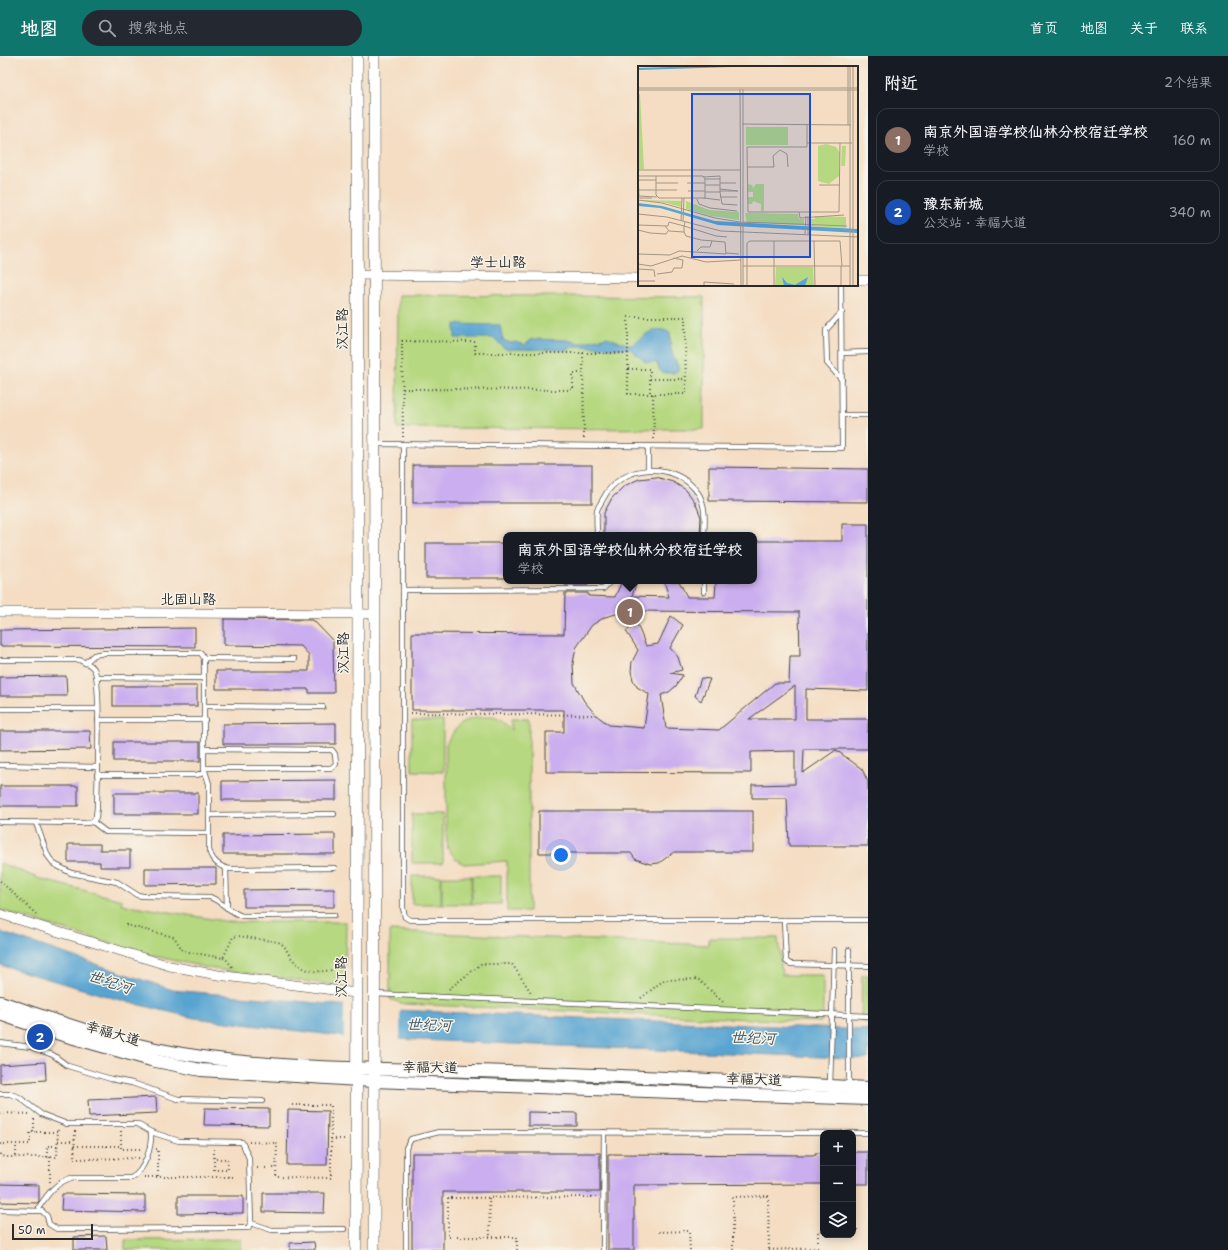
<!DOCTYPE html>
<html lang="zh">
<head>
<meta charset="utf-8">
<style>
  body { margin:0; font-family:"Shantell Sans","LXGW WenKai TC",sans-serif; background:#242831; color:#f1f3f6 }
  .controls { position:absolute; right:12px; bottom:12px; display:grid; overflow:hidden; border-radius:8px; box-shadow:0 2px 10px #0003 }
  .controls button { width:36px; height:36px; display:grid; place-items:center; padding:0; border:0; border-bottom:1px solid #363941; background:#171b24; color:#f1f3f6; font:20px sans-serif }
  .scale { position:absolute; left:12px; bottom:10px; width:81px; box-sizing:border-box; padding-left:4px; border:2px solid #2b2b2b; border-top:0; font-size:11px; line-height:14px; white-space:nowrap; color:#2b2b2b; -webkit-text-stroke:3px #f7f3e8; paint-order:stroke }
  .you { position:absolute; left:561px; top:799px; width:14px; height:14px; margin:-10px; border:3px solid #fff; border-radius:50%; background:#1a73e8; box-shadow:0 0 0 6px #1a73e833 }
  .badge { display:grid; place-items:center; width:26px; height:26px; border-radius:50%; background:#0f766e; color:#fff; font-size:13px; font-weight:700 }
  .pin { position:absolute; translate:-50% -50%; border:2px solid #fff; box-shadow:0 1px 4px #0006 }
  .popup { position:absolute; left:503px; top:476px; width:254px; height:52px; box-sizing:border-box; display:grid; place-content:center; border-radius:8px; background:#171b24; filter:drop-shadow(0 1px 3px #0005); font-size:13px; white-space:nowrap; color:#9ea1a6 }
  .popup b { font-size:15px; color:#f1f3f6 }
  .popup::after { content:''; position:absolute; left:50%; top:100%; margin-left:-8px; border:8px solid transparent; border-top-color:#171b24 }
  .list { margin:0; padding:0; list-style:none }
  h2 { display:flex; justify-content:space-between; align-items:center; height:52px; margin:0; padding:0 16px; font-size:17px }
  h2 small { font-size:13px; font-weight:400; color:#9ea1a6 }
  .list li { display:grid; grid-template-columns:26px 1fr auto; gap:12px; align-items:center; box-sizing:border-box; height:64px; margin:0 8px 8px; padding:0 8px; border:1px solid #363941; border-radius:12px }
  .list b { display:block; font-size:15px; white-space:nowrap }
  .list p { margin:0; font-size:13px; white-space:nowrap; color:#9ea1a6 }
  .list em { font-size:13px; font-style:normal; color:#9ea1a6 }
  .icon { flex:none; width:22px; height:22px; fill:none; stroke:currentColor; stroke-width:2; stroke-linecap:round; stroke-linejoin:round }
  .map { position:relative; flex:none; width:868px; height:1194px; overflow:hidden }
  header { display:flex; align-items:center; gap:24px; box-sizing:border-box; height:56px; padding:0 20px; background:#0f766e; color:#fff }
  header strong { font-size:19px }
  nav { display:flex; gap:22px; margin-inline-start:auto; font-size:14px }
  .search { width:280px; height:36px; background:#242831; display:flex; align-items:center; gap:10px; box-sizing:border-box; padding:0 14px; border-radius:22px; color:#9ea1a6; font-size:15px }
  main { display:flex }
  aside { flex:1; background:#171b24 }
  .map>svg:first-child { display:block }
</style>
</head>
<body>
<header>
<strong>地图</strong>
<div class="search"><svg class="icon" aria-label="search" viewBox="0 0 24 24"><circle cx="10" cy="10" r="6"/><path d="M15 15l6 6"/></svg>搜索地点</div>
<nav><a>首页</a><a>地图</a><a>关于</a><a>联系</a></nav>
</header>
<main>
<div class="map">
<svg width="868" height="1194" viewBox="0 0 868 1194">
  <rect width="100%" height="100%" fill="#f7f3e8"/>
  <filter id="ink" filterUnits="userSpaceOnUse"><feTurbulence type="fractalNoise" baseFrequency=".025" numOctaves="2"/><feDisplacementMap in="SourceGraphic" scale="8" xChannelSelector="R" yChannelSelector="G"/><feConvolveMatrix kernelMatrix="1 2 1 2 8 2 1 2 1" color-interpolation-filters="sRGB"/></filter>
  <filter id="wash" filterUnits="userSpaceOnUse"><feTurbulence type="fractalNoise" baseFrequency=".012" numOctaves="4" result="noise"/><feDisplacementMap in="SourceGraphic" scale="16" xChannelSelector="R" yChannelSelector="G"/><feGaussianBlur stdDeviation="0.9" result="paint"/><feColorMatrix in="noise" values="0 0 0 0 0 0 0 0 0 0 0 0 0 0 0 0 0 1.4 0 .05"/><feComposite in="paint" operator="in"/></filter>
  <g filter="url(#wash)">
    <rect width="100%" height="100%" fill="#f4ddc2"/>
    <g fill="#b6d880" stroke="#708256">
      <path d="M398,239L704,241V373L397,372Z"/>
      <path d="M494,661L500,664L511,674V663H529V855H507V805L464,808L458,805L448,793L446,777V688C459,664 468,661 494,661Z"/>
      <path d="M412,664H443V716L412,715Z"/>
      <rect x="412" y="758" width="31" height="49"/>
      <path d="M0,807L43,824L122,844L121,848L230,866H346L345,923L340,928L334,929L214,913L140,897L0,854Z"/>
      <rect x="412" y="820" width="29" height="28"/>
      <rect x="442" y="820" width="29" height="28"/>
      <rect x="472" y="820" width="29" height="28"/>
      <path d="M390,875L709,889V882H778L782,919H823V961L821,966L404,948L390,943Z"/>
      <path d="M862,919H868V968L861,964Z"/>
      <path d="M241,1183V1194H125V1184Z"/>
    </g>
    <g fill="#59a4d1" stroke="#42687e">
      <path d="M455,268L500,269L503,284L511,287L515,286L525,289L532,283L566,284L580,287L607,281L620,286L632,289C644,280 655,267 670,277L671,294L679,313L674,317H662L659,313L657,307L645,306L631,293L577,290L571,291L569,294L505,293L494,282H455Z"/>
      <path d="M0,876L173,934L395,954L868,974V1003L348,981L194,962L120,944L0,909Z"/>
    </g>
    <path fill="#f4ddc2" d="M344,947L400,952V986L344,983Z"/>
    <g id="blocks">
      <g fill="#cbaeef" fill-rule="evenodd">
        <rect x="413" y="409" width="179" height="38"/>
        <path d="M709,411L868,413V446L709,445Z"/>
        <path d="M656,421L673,426L686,434L695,446L701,461L700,479H604V457L612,442L624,430L639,423Z"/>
        <path d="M842,468H868V635L806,633V663H868V693H804L803,717L836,694L862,713L868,726V790H789L787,742H752V729L795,728V695L751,696V717L546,716V676H564V654H412V577L564,578L565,537H588V540L615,541L622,525H637L632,540L669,541L664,525H679L687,541H715L716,525H754V485H842ZM627,555L799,556L800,600H790L789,627H775L719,674L666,672L661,639L669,636L676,630L683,619L670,617L682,614L678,601L670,592L683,569L671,560L658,588L646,590L637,568L626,575L638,594L632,606L631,615L633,624L637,631L649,638L644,672L609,669L596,659L584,645L574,627L573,607L576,592L592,569L605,561ZM795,630V663H749L789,634Z"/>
        <rect x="426" y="487" width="80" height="35"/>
        <path d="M571,525H588V529H565V527H571Z"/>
        <path d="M224,563L313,564L333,585L334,637H309V633H216V615H309V599L301,590L224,589Z"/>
        <path d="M195,572V591L0,590V574Z"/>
        <path d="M66,620L67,640H0V621Z"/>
        <path d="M701,622L710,623L701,645L695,640Z"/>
        <rect x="113" y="630" width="84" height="20"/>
        <path d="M336,667V688H223V668Z"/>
        <path d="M0,675H90L91,693L0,694Z"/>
        <rect x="114" y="686" width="86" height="19"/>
        <path d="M336,724V744H222V725Z"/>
        <rect x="0" y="730" width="78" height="20"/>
        <rect x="114" y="737" width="84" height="21"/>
        <path d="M539,755H753V796H674L659,807L650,808L635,803L631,797H539Z"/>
        <path d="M335,778V798H223V779Z"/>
        <path d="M68,788H100V794H130V811H100V806H68Z"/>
        <path d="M145,812H216V828L145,829Z"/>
        <path d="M334,833V851H244V834Z"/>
        <path d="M45,1006L46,1024L0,1027V1009Z"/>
        <path d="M156,1041L157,1057L89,1060L88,1044Z"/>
        <path d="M205,1052L269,1053V1070L204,1069Z"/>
        <path d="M288,1054L328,1055L327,1109H287Z"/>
        <path d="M528,1056L577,1057V1070H528Z"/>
        <rect x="853" y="1096" width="15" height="32"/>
        <path d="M412,1097H600V1136H443V1194H412Z"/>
        <path d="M815,1097H823V1128L634,1129V1194H608V1098L815,1099Z"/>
        <path d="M0,1128L39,1129V1145L37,1147L0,1146Z"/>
        <path d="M263,1137H325L324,1157L263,1156Z"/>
        <path d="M62,1138L145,1139V1156L61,1154Z"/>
        <path d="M178,1140H243V1157L178,1158Z"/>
        <path d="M106,1180L107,1194H74V1181Z"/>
        <path d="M314,1186L315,1194H290V1187Z"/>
      </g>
    </g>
  </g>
  <g filter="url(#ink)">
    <use href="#blocks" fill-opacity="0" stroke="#494642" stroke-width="1"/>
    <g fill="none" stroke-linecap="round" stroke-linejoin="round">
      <defs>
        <g id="service">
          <path d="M842,256L826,274L827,307L842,324"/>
          <path d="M842,297L868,296"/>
          <path d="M842,359H868"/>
          <path d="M375,388L842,392L841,229"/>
          <path d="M403,389V852L405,861L410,864H868"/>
          <path d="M648,391V413"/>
          <path d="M597,479C597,471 596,462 597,454C598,451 601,447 603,443C621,407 675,404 698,437C706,449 705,465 704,479"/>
          <path d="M403,534L603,533L611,525"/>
          <path d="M704,536V525"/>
          <path d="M204,602L294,603"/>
          <path d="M0,604H79C84,606 91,608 94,613C102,626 97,730 97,751L96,761L93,766L85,767L0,766"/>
          <path d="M85,607L94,599L104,597H201L204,602V717L196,719H97"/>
          <path d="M97,621L204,622"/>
          <path d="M204,650L323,651"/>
          <path d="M0,653H98"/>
          <path d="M98,664H205"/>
          <path d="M205,693L332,694L335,698L336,708L331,712H205"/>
          <path d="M0,709L97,711"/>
          <path d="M205,715L209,728V794C212,805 220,811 230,813L334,812"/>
          <path d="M209,759L334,758"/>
          <path d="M93,766L106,776L209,777"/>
          <path d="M36,767L48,800L54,808L71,817L117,826L137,839L143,840L210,841C222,846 230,856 242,860L334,859"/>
          <path d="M226,812L227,852"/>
          <path d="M784,864L786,905L790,908L868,910"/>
          <path d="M374,938L868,960"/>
          <path d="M0,987L31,991L53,999L68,1010L111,1023L132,1027L178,1043L262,1045"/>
          <path d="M830,1030L834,894"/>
          <path d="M849,1030V894"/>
          <path d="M0,1038H10L19,1041L41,1058L67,1068H137L151,1076L179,1085L242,1086L249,1102L251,1167L248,1172L57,1173L49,1168L47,1160L42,1155L0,1154"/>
          <path d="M39,1151C48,1138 55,1127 71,1122H131C145,1115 152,1091 151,1076"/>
          <path d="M251,1167L272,1174L344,1173"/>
          <path d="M406,1194V1092L411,1083L439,1076L868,1077"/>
          <path d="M603,1194L604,1076"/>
        </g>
        <g id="minor">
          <path d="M357,219L639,222"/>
          <path d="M857,224H868"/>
          <path d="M0,556L375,558"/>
          <path d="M0,858L170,910L218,919L356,937"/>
        </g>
        <g id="tertiary">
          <path d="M374,0L375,558L374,1194"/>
          <path d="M356,1194L358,558L357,0"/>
        </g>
        <g id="secondary">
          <path d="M0,946C51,963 103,982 156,993C259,1014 367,1012 472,1015C604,1018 736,1025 868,1032"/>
          <path d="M0,958L53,976L151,1004L201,1014L374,1025L868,1043"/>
        </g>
      </defs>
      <use href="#service" stroke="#494642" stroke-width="6"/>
      <use href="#minor" stroke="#494642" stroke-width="10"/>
      <use href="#tertiary" stroke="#494642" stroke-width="12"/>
      <use href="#secondary" stroke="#494642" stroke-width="14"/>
      <g stroke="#494642" stroke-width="2" stroke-dasharray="1 3" stroke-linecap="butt">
        <path d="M628,261H685L686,338H628Z"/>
        <path d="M583,297L584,383"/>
        <path d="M628,313H650V337"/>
        <path d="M650,323H686"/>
        <path d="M403,333L573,334V317H583"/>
        <path d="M653,338L654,383"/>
        <path d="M403,381L402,285L475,286V297H628"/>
        <path d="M411,657L596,659"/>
        <path d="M0,825L36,858"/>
        <path d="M126,869L174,881L183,895L223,902L233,881L238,880L278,886C285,889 286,894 290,900C302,916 314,917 332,914"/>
        <path d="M223,902L226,903L233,912"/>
        <path d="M449,933L481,908H512L532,938"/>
        <path d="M641,942L664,924L698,923L723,946"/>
        <path d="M0,1057L29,1058"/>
        <path d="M75,1075L74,1103L140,1102"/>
        <path d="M121,1075V1093H142"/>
        <path d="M34,1076V1063"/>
        <path d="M331,1083H346"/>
        <path d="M58,1085H74"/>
        <path d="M249,1086L277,1087L276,1121L331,1122V1049H289"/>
        <path d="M0,1088H30V1076H58"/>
        <path d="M74,1090H121"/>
        <path d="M156,1093H158V1121"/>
        <path d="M214,1093V1114H228L227,1103H214"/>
        <path d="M0,1098L5,1101H57L58,1071"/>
        <path d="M16,1100V1088"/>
        <path d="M47,1101V1090H57"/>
        <path d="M257,1112H276"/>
        <path d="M144,1121H234"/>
        <path d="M50,1126V1101"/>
        <path d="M489,1142L490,1181"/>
        <path d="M853,1174H860"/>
        <path d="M659,1176L689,1175L690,1194"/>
        <path d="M517,1194V1181H448V1142L596,1141"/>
        <path d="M733,1194V1141L768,1140L769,1194"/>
        <path d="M769,1194L818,1192V1175L823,1174"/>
      </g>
      <use href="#service" stroke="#fff" stroke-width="4.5"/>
      <use href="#minor" stroke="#fff" stroke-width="9"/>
      <use href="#tertiary" stroke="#fff" stroke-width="11"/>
      <use href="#secondary" stroke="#fff" stroke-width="12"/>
    </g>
  </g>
  <g text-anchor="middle" stroke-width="3" stroke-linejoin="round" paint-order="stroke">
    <g font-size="14" fill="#2b2b2b" stroke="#f7f3e8">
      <text x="498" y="211">学士山路</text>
      <text transform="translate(342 273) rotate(-90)" y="5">汉江路</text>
      <text x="188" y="548">北固山路</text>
      <text transform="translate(343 597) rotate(-90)" y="5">汉江路</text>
      <text transform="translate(341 921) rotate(-90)" y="5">汉江路</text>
      <text transform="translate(113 977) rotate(16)" y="5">幸福大道</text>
      <text transform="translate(430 1011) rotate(1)" y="5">幸福大道</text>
      <text transform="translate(754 1023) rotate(2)" y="5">幸福大道</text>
    </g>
    <g font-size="15" font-style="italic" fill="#3b5565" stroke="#f7f3e8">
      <text transform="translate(110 926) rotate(18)" y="5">世纪河</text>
      <text transform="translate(429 969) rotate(2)" y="5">世纪河</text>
      <text transform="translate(753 982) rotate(2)" y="5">世纪河</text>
    </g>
  </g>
  <g transform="translate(638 10)">
    <rect width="220" height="220" fill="#f4ddc2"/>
    <path d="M0,28H2L6,103H0ZM108,61H150V79H108ZM188,78L198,81L202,87L201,110L191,118L180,115V80ZM204,80H208L207,100H203ZM110,118L114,119L115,122L118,118H126V145H123V138L115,135L114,138H110V131H115V126H110ZM0,134L43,135V141L29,137ZM48,135L71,144L101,146V154L73,150L48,143ZM107,147L160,148L161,153H166V159L109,157ZM177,150L208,151V162L172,160L171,153H177ZM138,201H175L176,220H137Z" fill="#b6d880"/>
    <path d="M0,137L24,140L77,155L220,163V167L80,159L22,142L0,140ZM144,211L149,217L157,219L170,211L167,220H146Z" fill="#59a4d1"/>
    <path fill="none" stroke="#59a4d1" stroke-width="2" d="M0,3L94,0"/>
    <path fill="none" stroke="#a49686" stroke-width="1" d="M215,0V220M0,22H220M102,23L103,220M105,23V220M0,24H220M104,58L213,59M210,59V0M169,77H214M109,81L110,146H201L202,77M109,81H169V58M109,101H136L135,90L142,84L149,88L150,101M0,104H103M0,110H65L67,113V132H21L18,129V110M0,110L1,130L19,131M65,111L82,110V126H67M67,113H82M0,114H18M18,117H40M49,117H67M82,117H98M67,119H82M181,119H202M82,123L100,125H82M0,124H39M50,125H67M82,126L84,138L99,139M82,131H99M0,132H14M66,132L82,134M59,133L61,138L72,142L99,145M0,134L24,137L77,152L102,156M161,146L162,152L206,149M0,148L29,151L83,165L220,171M170,150V169M43,155L44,132M45,155L46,132M105,156L209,160M0,159L30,160L31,156L46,160L47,156M0,164L12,167L28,168L30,165M46,166V160L78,170L89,171M167,168L168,150M176,175L177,220M59,185L63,181H72L74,175M88,187L101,188M0,188L32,189L41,185L88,188L87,176L63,174L48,170L46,166L31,165L27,160M0,198L13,200L44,190L68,196L103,194M105,200H212M0,203L16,204L17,211M19,208L34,206L36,202H44L45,194L35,192M0,215H17M66,220V216L96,218M109,220V177L112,175H202L204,200M136,220V175M203,220V200M212,220V0"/>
    <path fill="#1d4ed8" fill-opacity="0.15" stroke="#1d4ed8" stroke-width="2" d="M54,28H172V191H54Z"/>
    <rect width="220" height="220" fill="none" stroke="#2b2b2b" stroke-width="2"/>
  </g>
</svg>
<div class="controls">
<button>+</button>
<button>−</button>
<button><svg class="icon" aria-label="layers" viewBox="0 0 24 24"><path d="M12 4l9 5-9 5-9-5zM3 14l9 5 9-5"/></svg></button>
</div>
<div class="scale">50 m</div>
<div class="you"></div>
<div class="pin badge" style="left:630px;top:556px;background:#8d6e63">1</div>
<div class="popup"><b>南京外国语学校仙林分校宿迁学校</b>学校</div>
<div class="pin badge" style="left:40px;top:981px;background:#1a4fb4">2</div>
</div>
<aside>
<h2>附近<small>2个结果</small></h2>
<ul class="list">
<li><span class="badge" style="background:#8d6e63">1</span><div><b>南京外国语学校仙林分校宿迁学校</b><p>学校</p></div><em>160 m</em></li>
<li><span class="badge" style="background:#1a4fb4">2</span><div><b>豫东新城</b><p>公交站 · 幸福大道</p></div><em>340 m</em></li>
</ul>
</aside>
</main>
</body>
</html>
